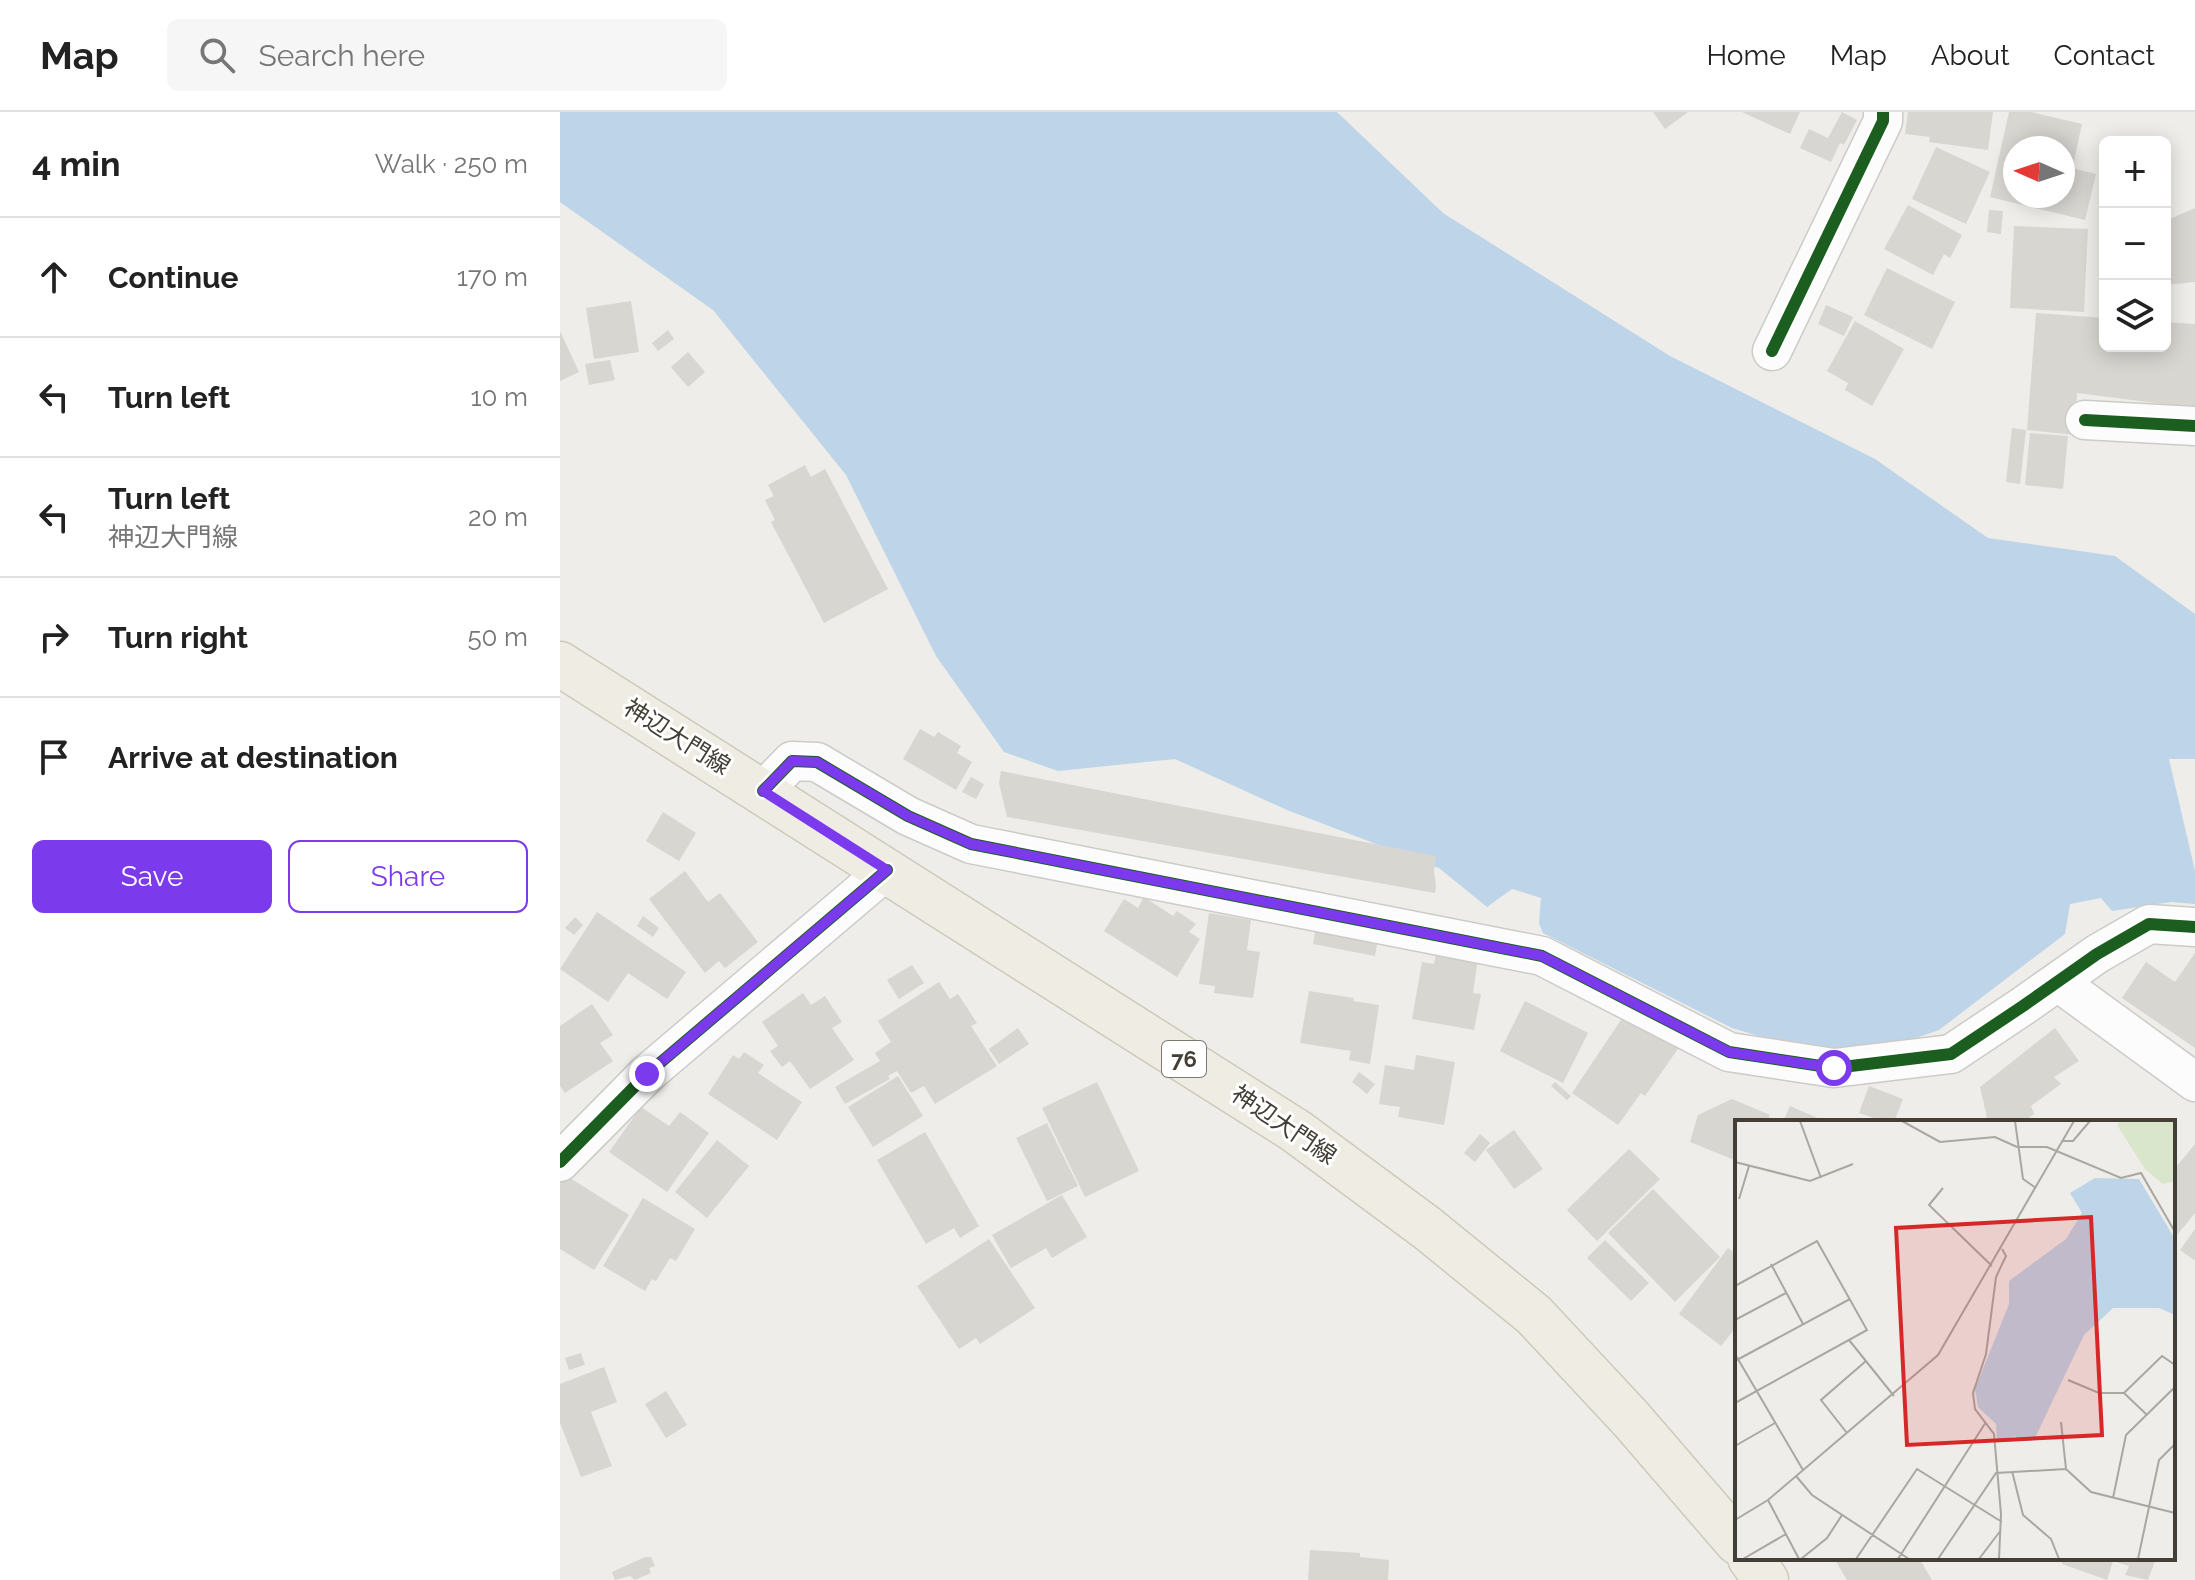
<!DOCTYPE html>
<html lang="en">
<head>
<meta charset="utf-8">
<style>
  body { margin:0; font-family:Raleway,"Noto Sans JP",sans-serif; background:#f6f6f6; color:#222 }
  .controls { position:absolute; right:24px; top:24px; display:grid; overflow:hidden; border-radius:12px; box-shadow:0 4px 20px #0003 }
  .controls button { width:72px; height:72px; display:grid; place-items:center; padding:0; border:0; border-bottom:2px solid #e0e0e0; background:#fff; color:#222; font:40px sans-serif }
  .compass { position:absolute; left:1443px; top:24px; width:72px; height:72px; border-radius:50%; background:#fff; box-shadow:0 4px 20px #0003; rotate:273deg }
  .stop { position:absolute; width:24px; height:24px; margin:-18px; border:6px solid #7c3aed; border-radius:50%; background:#fff }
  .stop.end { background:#7c3aed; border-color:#fff; box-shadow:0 2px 8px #0008 }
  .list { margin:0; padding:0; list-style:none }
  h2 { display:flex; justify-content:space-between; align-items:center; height:104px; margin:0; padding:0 32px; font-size:34px }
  h2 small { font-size:26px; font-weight:400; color:#767676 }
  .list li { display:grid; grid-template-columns:52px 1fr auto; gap:24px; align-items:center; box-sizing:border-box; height:120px; padding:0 32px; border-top:2px solid #e0e0e0 }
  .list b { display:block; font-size:30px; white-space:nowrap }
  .list p { margin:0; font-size:26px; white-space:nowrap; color:#767676 }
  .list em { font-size:26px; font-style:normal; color:#767676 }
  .actions { display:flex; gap:16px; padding:24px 32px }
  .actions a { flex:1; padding:18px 0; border:2px solid #7c3aed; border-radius:12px; text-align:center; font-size:28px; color:#7c3aed }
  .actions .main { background:#7c3aed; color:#fff }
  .icon { flex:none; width:44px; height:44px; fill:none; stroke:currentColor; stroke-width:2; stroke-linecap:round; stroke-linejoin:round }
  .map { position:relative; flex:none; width:1635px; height:1468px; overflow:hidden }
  header { display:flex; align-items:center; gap:48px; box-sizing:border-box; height:112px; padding:0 40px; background:#fff; border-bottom:2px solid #e0e0e0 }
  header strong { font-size:38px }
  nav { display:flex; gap:44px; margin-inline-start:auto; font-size:28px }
  .search { width:560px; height:72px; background:#f6f6f6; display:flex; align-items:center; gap:20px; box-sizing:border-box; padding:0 28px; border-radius:12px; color:#767676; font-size:30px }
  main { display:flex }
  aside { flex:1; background:#fff }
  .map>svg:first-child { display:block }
</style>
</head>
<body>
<header>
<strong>Map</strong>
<div class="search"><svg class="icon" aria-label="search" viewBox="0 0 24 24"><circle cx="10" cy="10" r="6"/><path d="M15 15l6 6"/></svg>Search here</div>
<nav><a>Home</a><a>Map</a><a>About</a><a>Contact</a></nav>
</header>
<main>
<aside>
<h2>4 min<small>Walk · 250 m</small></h2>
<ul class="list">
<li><svg class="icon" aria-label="ahead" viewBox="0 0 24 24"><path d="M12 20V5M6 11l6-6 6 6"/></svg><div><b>Continue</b></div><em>170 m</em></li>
<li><svg class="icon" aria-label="left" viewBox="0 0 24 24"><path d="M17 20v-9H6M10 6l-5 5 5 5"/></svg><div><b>Turn left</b></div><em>10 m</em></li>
<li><svg class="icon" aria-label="left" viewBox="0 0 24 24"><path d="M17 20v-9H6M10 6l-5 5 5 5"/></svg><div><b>Turn left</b><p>神辺大門線</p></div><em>20 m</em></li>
<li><svg class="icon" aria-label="right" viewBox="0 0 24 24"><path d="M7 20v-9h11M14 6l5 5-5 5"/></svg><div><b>Turn right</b></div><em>50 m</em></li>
<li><svg class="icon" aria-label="arrive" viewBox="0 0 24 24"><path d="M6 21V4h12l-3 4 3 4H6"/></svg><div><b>Arrive at destination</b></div></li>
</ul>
<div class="actions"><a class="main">Save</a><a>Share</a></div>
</aside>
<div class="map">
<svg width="1635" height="1468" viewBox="0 0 1635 1468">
  <rect width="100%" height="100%" fill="#eeede9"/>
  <path fill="#bed4e8" d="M0,0H777L883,101L1110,244L1315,347L1428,426L1555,444L1635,502V647H1609L1635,759V792L1611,790L1552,799L1541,786L1510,792L1505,822L1379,918L1330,935L1239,936L1172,916L983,821L979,811L981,786L952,777L927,795L879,756L727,698L615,647L498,659L444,640L376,544L286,363L153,198L0,90Z"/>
  <g fill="#d8d6d1">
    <path d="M1093,0H1128L1105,17Z"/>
    <path d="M1182,0H1240L1230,22Z"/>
    <path d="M1282,0L1297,8L1284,33L1280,31L1271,50L1240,36L1249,17L1268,26Z"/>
    <path d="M1348,0H1433L1428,38L1369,30L1370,25L1345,22Z"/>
    <path d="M1449,0H1471L1522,12L1514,49L1503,47V36H1455V84H1503V54L1536,62L1525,108L1430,85Z"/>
    <path d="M1376,35L1430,60L1406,112L1352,87Z"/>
    <path d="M1348,93L1402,123L1390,146L1384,142L1373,163L1324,137Z"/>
    <path d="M1635,96V170L1605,173V109Z"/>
    <path d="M1429,98L1443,99L1441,122L1427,120Z"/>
    <path d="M1454,114L1528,117L1524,200L1450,196Z"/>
    <path d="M1327,156L1395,190L1372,237L1304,203Z"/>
    <path d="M71,189L79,240L34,247L26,196Z"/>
    <path d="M1266,193L1293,205L1284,224L1258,212Z"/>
    <path d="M1476,201L1545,206V234H1605V210L1635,212V294L1615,293V300L1603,299V292L1517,281L1515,323L1467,318Z"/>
    <path d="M1295,209L1344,237L1312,294L1285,278L1288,271L1267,259Z"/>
    <path d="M108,218L114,227L98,239L92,231Z"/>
    <path d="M0,219L19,260L0,269Z"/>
    <path d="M128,240L145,260L128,275L111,255Z"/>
    <path d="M50,248L55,268L29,273L25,252Z"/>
    <path d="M1452,316L1466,318L1460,372L1446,370Z"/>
    <path d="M1470,321L1508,324L1503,377L1465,373Z"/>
    <path d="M245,353L251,365L265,357L328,477L264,511L211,410L215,408L205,388L214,384L208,373Z"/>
    <path d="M360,617L374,625L378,620L401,634L397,641L412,650L396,678L343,647Z"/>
    <path d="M441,659L876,744L874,758L876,775L875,781L447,705L439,671Z"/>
    <path d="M411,665L424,672L416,687L402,680Z"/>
    <path d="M103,700L136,721L119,749L86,729Z"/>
    <path d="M125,759L148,790L160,781L198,830L165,856L159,849L145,861L89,787Z"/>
    <path d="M584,785L613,804L617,799L636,812L629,820L640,827L617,865L544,819L564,787L578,796Z"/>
    <path d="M37,800L126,860L107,887L68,861L48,890L0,857Z"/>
    <path d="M649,801L691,808L687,838L700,840L693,886L654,881L655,874L639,872Z"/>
    <path d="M83,804L99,816L93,825L77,814Z"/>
    <path d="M15,805L23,813L14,823L5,816Z"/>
    <path d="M757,808L819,820L815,844L753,832Z"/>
    <path d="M878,833L919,840L913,881L921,882L914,918L852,907L862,850L874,852Z"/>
    <path d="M1635,841V936L1562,886L1586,850L1615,870Z"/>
    <path d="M352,853L364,871L339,887L327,868Z"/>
    <path d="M379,870L390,887L398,882L417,911L411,914L437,954L375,992L364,974L351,981L337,959L328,964L330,967L285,992L275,975L320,949L315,941L331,930L318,909Z"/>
    <path d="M749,879L794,886L793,889L819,893L810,952L789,948L791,939L740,931Z"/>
    <path d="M243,881L251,893L265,884L282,910L272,916L294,948L250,977L230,949L222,955L210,939L218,934L202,910Z"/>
    <path d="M965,889L1028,921L1003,971L940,939Z"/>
    <path d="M32,892L53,923L40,931L53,949L5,981L0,974V914Z"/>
    <path d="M1069,896L1122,931L1085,984L1081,981L1058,1013L1012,981Z"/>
    <path d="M458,916L469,932L439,952L429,937Z"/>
    <path d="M1495,916L1519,949L1494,965L1501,972L1471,994L1474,1002L1463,1010H1428L1420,975Z"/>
    <path d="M184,940L204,953L198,961L242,990L217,1028L148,982L173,943L179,947Z"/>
    <path d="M856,943L895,950L884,1013L838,1005L840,995L819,992L825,953L854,958Z"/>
    <path d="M799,960L815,972L807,982L792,970Z"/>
    <path d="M338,964L363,1004L313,1035L288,995Z"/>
    <path d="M537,970L579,1059L525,1085L482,996Z"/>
    <path d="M995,970L1011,984L1007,988L991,974Z"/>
    <path d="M1309,974L1343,987L1334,1010H1325L1299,1001Z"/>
    <path d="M1172,987L1210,1003L1207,1010H1177V1049L1130,1030L1138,1003Z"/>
    <path d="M1230,994L1267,1010H1223Z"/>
    <path d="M81,995L109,1014L120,1000L149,1021L107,1080L49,1040Z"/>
    <path d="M487,1011L518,1074L487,1089L456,1026Z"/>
    <path d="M954,1018L983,1057L954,1077L926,1038Z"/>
    <path d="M365,1020L419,1114L400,1126L394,1116L366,1132L317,1048Z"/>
    <path d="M920,1022L930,1031L915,1050L904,1041Z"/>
    <path d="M157,1028L189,1054L147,1106L115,1080Z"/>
    <path d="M1635,1032V1101L1613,1128V1059Z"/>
    <path d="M1069,1037L1100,1067L1037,1129L1007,1098Z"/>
    <path d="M5,1063L69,1103L34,1158L0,1137V1071Z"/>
    <path d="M1093,1077L1160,1145L1115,1190L1048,1121Z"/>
    <path d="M502,1083L527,1125L492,1146L486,1136L451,1156L432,1123Z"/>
    <path d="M83,1086L135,1117L116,1149L110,1146L96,1169L92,1167L85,1179L43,1154Z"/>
    <path d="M1635,1117V1147L1634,1148L1620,1138Z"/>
    <path d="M429,1127L475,1196L420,1232L416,1226L399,1237L357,1174Z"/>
    <path d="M1045,1128L1089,1171L1071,1189L1027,1146Z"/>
    <path d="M1168,1136L1177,1143V1214L1161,1234L1119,1202Z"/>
    <path d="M21,1241L25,1253L9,1258L5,1246Z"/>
    <path d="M44,1255L57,1290L31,1300L52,1354L21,1365L0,1311V1272Z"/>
    <path d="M106,1279L127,1313L106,1326L85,1292Z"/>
    <path d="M750,1438L800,1441V1445L829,1448L828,1468H748Z"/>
    <path d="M85,1445H91L95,1454L89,1456L91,1461L75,1468L70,1464L55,1468L52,1460Z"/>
    <path d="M1274,1446H1359L1372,1468H1287Z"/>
    <path d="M1504,1446H1596L1588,1468L1565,1463L1569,1454L1553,1449L1547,1468L1502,1452Z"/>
  </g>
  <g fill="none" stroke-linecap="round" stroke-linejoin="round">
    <defs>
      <g id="minor">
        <path d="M1212,239L1323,9V0"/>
        <path d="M1525,308L1635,314"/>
        <path d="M203,679L232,649L257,650L348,704L411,732L982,844L1169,940L1274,956L1391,942L1463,894L1537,842L1589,812L1635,815"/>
        <path d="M1498,870L1635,970"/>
        <path d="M0,1050L87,962L327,758"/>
      </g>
      <g id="primary">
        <path d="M0,552L736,1019L867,1116L974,1203L1071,1307L1177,1430"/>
        <path d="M1190,1446L1206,1468"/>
      </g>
    </defs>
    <use href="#minor" stroke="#cccbc7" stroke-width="41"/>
    <use href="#primary" stroke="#cec9b8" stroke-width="47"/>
    <use href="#minor" stroke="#fcfcfc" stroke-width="38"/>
    <use href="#primary" stroke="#efece4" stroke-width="44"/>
    <defs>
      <g id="cycleway">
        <path d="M1212,239L1323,9V0"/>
        <path d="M1525,308L1635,314"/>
        <path d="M203,679L232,649L257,650L348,704L411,732L982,844L1169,940L1274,956L1391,942L1463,894L1537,842L1589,812L1635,815"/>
        <path d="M0,1050L87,962L327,758"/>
      </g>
    </defs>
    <use href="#cycleway" stroke="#fff" stroke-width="17"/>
    <use href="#cycleway" stroke="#1b5e20" stroke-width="12"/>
  </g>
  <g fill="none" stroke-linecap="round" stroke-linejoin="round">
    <path stroke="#7c3aed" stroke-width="10" d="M87,962L327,758L203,679L232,649L257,650L348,704L411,732L982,844L1169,940L1274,956"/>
  </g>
  <g text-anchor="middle" stroke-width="6" stroke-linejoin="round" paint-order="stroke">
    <rect fill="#fff" stroke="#7b7972" stroke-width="2" x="602" y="929" width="44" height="36" rx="6"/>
    <g font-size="22" font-weight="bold" fill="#433f36">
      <text x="624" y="955">76</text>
    </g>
    <g font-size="24" fill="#433f36" stroke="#fff">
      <text transform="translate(117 625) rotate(32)" y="8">神辺大門線</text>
      <text transform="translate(724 1013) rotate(34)" y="8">神辺大門線</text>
    </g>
  </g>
  <g transform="translate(1175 1008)">
    <rect width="440" height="440" fill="#eeede9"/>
    <path d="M385,1H440V61L428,64L410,49L382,5Z" fill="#dae6cb"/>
    <path d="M360,58L404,59L440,119V195L424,188H378L349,215L299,320L281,321V316L262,321L261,304L243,287L240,269L274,184V161L331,119L347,93L335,73Z" fill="#bed4e8"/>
    <path fill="none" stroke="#aaa7a1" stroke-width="2" d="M18,1H55M65,1L86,58M167,1L205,22L260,17L282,27H312L386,58L406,53L440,112M280,1L288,59L301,68M328,21H338L355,1M0,42L75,61L118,44M208,68L194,85L257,146M4,79L14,46M36,144L68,204M0,166L82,121L132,210L0,283M0,200L51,173M114,220L159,276M0,234L68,350M0,241L115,179M333,260L364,273H389L411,294M389,273L427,236L440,245M326,302L331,349L356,372L440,393M112,313L86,280L131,241M0,326L40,303M277,351L288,395L316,419L324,439M61,356L77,375L174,439M378,378L391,315L440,267M33,380L64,439M0,400L33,380L203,235L339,1M8,439L51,414M66,439L92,418L107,395M121,439L182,349L267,402M163,439L251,302M203,439L261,353L331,349M244,439L266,410M264,439L266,394L259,314L240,289L238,273L251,234L261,157L271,136L267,129M403,439L424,340L440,324"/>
    <path fill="#d62828" fill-opacity="0.15" stroke="#d62828" stroke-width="4" d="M356,97L367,315L172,325L161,108Z"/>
    <rect width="440" height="440" fill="none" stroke="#433f36" stroke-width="4"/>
  </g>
</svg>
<div class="controls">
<button>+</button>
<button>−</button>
<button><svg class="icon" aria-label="layers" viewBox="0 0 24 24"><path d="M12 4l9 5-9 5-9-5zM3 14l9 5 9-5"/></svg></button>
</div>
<svg class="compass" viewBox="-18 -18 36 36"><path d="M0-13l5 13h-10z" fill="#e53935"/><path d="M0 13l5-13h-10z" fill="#767676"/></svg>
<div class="stop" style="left:1274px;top:956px"></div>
<div class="stop end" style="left:87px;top:962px"></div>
</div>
</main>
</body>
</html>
